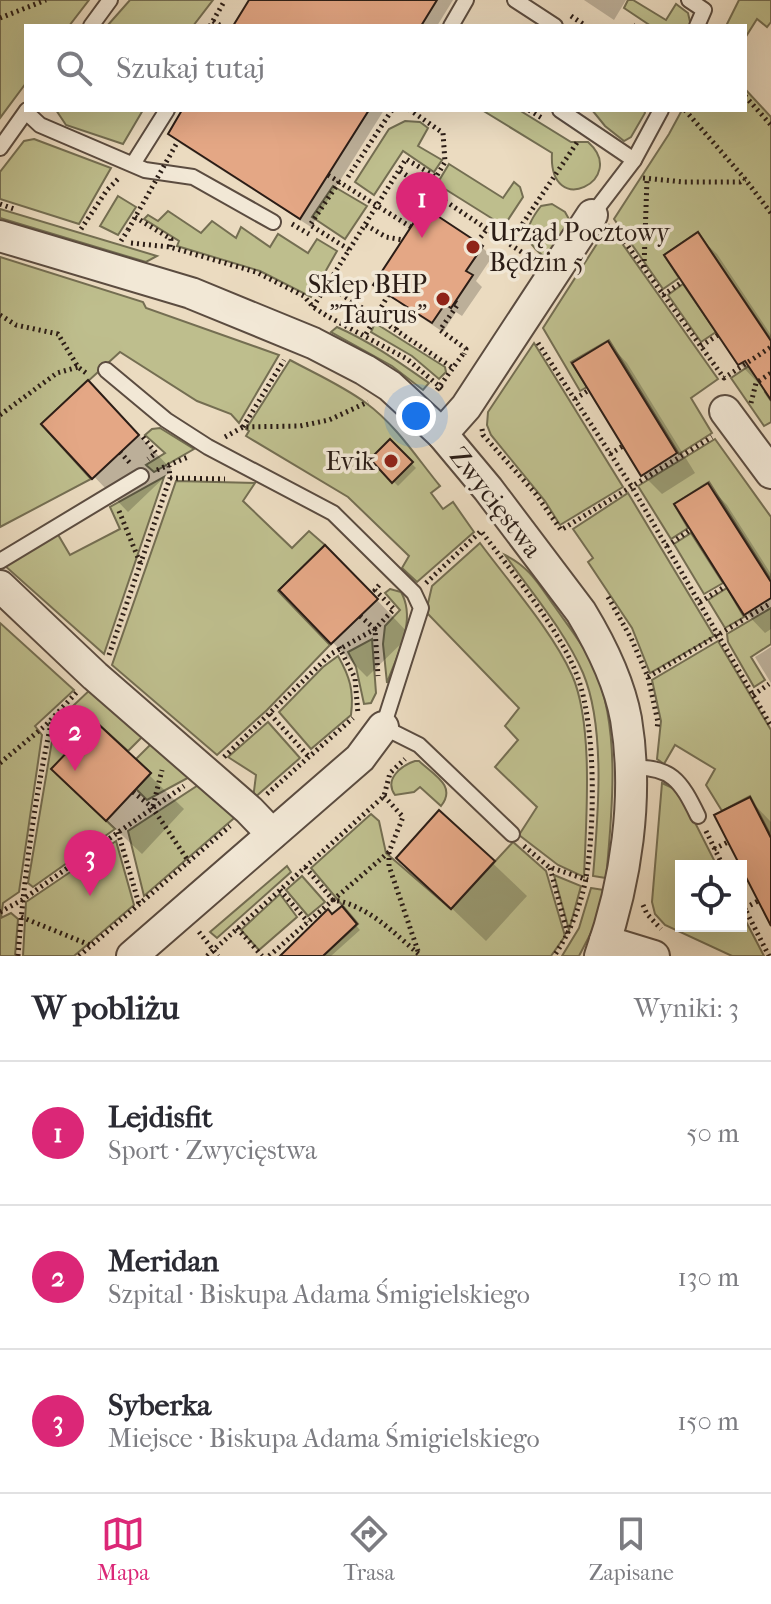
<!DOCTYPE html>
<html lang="pl">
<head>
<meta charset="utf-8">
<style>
  body { margin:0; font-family:"IM FELL French Canon",serif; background:#f7f7f7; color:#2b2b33 }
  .controls { position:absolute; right:24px; bottom:24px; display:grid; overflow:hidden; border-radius:0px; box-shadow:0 8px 32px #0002 }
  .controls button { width:72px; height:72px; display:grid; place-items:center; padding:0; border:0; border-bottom:2px solid #e1e1e2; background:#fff; color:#2b2b33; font:40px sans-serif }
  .you { position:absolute; left:416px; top:416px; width:28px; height:28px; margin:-20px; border:6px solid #fff; border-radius:50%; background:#1a73e8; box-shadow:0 0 0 12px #1a73e833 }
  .badge { display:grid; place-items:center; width:52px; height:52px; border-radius:50%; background:#db2777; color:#fff; font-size:26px; font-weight:700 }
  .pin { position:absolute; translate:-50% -66px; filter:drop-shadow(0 2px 4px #0008) }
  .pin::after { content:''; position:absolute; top:42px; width:28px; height:24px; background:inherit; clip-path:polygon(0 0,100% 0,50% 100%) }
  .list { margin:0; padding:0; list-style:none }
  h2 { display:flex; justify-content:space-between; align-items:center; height:104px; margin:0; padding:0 32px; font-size:34px }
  h2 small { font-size:26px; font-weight:400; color:#7c7c81 }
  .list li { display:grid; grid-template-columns:52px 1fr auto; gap:24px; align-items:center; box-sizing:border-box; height:144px; padding:0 32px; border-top:2px solid #e1e1e2 }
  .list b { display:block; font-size:30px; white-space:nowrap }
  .list p { margin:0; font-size:26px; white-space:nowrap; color:#7c7c81 }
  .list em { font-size:26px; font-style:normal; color:#7c7c81 }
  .icon { flex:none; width:44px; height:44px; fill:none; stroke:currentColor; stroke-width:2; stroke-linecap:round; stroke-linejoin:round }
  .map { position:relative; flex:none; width:771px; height:956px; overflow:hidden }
  .search { position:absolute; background:#fff; box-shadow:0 8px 32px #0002; left:24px; right:24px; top:24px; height:88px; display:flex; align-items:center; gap:20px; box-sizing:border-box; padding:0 28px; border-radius:0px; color:#7c7c81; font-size:30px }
  .sheet { height:536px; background:#fff }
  nav { display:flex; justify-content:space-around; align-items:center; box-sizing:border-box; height:112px; border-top:2px solid #e1e1e2; background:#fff; font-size:22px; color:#7c7c81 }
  nav a { display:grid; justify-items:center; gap:4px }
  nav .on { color:#db2777 }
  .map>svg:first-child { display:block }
</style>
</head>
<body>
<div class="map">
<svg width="771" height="956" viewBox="0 0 771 956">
  <rect width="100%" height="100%" fill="#ebdbc0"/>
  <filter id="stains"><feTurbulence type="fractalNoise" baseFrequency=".0025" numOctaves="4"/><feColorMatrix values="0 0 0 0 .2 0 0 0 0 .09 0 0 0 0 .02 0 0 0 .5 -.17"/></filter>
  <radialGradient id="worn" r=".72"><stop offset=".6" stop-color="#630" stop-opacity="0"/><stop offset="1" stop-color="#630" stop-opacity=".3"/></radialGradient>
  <g fill="#bebe8d" stroke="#746e52" stroke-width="2">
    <path d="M0,0H89L69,26H26V83L0,118Z"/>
    <path d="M130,0H213L193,26H107Z"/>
    <path d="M628,0H633L666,20L676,4L688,13L691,26H651L624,8Z"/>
    <path d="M739,0H771V22L767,27L757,19L745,38V26H726Z"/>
    <path d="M745,89L771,117V340L698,232L664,255L679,278L663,289L614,219L669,134L682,110H745Z"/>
    <path d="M56,110H143L123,144L66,125Z"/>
    <path d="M482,110H519L571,142H588C630,179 548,221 552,153Z"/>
    <path d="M592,110H644L645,113L631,137L624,141L605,126Z"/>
    <path d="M405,121L420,122L428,128L418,146L442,160L434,172L403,151L374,195L355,182L389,129Z"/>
    <path d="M34,139L111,168L79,224L0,199V172L24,141Z"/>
    <path d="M449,164L503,198L514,182L520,187L523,197L504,226L437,184Z"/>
    <path d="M333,186L367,206L345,239L312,217Z"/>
    <path d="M118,196L136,207L118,235L100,226Z"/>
    <path d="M552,204L565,212L570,221L547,259C522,241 523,229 541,206Z"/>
    <path d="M0,209L157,256L146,262L0,218Z"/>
    <path d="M168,211L201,233L212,221L236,238L241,227L270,247L278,234L308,253L317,239L337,251L311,297L260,271L177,246L179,241L144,219L148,215L158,221Z"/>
    <path d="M609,225L718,379L691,398L712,433L679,454L609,340L571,362L587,387L580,391L543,328Z"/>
    <path d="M0,257L143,302L146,308L279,355L239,423L231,414L197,401L120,352L41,424L91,479L0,527Z"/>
    <path d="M683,284L716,332L701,342L668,295Z"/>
    <path d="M375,323L445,367L446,372L439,379L412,356L371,332Z"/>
    <path d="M337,327C371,342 399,362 429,383L423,390L392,366L331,332Z"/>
    <path d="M534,343L623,487L560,525L545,501L491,435L487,425L488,412Z"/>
    <path d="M771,351V388L765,392L771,401V422L764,426L731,378Z"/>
    <path d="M290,360C316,374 343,386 366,403C396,425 417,458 440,486L431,493L443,509L453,502L474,532L417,582L402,568L409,556L348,497L246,436L249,431L246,429Z"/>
    <path d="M160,428L194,449L154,472L146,465L165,453L145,435L152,429Z"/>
    <path d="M715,439L771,517V580L709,482L674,504L688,528L671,539L638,486Z"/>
    <path d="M164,477L104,654L4,565L57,533L70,555L120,529L110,507Z"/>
    <path d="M176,481L255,483L243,501L292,548L309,531L325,545L278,591L330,645L267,710L217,755L112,665Z"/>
    <path d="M628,493L714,636L650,673L632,628L588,562L593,558L573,529Z"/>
    <path d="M691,533L723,583L704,594L674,544Z"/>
    <path d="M480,543C508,581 553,632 572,675C594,725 586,821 584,877L558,865L519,835L537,807L495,767L518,740L505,726L519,708L426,612L432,586Z"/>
    <path d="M505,555C530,567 539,585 555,607C569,627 585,647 595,670C621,729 612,815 606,878L593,876C598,818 606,728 583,673C565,631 531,592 505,555Z"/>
    <path d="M727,588L744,617L725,628L708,600Z"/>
    <path d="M390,589L401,592C417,620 397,655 387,683L383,644L385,626L400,610L385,593Z"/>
    <path d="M771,608V644L751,657L765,680L754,687L728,642L727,634Z"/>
    <path d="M0,623L74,690L35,726L42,735L19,892L3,903L1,918L11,913L18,919L15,956H0Z"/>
    <path d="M372,639L376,693L371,703L364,704L356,667L348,652Z"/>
    <path d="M718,641L771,730V836L750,796L722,811L706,785L715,769L675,745L664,764L657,759L661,721L652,680Z"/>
    <path d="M338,656C350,677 354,691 351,715L311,749L279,712L323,667Z"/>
    <path d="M95,685L148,731L128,751L96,722L52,769L115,829L33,887L28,883L55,723Z"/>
    <path d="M268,722L300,758L253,799L256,775L228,757Z"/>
    <path d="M155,740L195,774L147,800L136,789L151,773L136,759Z"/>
    <path d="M415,761H419C434,775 457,786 441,806L420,787L414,792L395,795C384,780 400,766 415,761Z"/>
    <path d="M203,782L240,813L144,896L128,831Z"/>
    <path d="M662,783L679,791L717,866H681V926H741V912L764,956H732L665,925L655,914L652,902Z"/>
    <path d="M371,814L379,821L386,853L451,909L513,842L546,871L565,936L551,956H323L358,924L311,868Z"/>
    <path d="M116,841L134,905L74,956H23L26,902Z"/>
    <path d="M287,866L291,872L217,938L210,932Z"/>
    <path d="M554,875L581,886L569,930Z"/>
    <path d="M302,876L325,902L308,916L286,890Z"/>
    <path d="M591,888L604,890L593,929L579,956H562L579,928Z"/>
    <path d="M280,894L297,917L259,950L241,930Z"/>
  </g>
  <g fill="#0003">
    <path d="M260,0H453L437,26H235Z"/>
    <path d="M584,0H626L614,20Z"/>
    <path d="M185,110H384L311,227L181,144L170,134Z"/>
    <path d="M697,235L717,254L771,335V397L762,382L759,384L740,364L667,255Z"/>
    <path d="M482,247L492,257L476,281L482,287L462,316L456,312L443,332L386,294L376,284Z"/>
    <path d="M608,343L627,363L695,473L662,494L643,475Z"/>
    <path d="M122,417L172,470L128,512L44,424Z"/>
    <path d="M390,442L416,468L398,486L372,459Z"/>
    <path d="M708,485L727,505L771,574V629L765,633L746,613Z"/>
    <path d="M360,582L410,635L367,677L281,590Z"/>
    <path d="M771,647V683L755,657Z"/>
    <path d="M149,775L184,809L142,854L89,804Z"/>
    <path d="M749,799L771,822V922Z"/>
    <path d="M440,813L527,896L486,941L399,858Z"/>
    <path d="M341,909L360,930L331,956H282Z"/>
  </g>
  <g fill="#e4a785" stroke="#2b1d16" stroke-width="2">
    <path d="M249,0H437L421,26H233Z"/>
    <path d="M182,110H369L300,219L168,134Z"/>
    <path d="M424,207L483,246L466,271L473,275L451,308L445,304L432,323L373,285Z"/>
    <path d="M698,232L771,341V400L745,361L738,365L664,255Z"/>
    <path d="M608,341L677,453L641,476L572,363Z"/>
    <path d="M88,380L139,435L92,479L41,424Z"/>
    <path d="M390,439L413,462L392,483L370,459Z"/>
    <path d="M708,483L771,582V598L744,615L674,504Z"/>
    <path d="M325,545L378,599L331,644L279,590Z"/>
    <path d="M96,722L151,773L106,821L51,769Z"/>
    <path d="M750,797L771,838V926L714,815Z"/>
    <path d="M439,810L495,861L451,909L396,858Z"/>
    <path d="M342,906L357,924L323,956H280L328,909L332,914Z"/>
  </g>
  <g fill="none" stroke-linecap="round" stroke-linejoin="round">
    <defs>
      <g id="lane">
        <path d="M515,0L555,26"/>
        <path d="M689,0L704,10L697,26"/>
        <path d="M91,26L110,0"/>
        <path d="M451,26L466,0"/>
        <path d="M560,110L634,160"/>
        <path d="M26,112L40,125L145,170L193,177L273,222"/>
        <path d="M0,148L27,110"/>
        <path d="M133,164L167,110"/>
        <path d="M592,215L634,160L661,110"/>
        <path d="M106,370L166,420L208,447L333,513L414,593L421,608L383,727L419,745L512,834"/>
        <path d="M0,561L141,476"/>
        <path d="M629,768C671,765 681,781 698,816"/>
      </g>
      <g id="street">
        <path d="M0,236L191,293L313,343L365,370L390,386L442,434L488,489L581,612C601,645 619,681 626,719C639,797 626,883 600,956"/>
        <path d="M725,411L771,473"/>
        <path d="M442,434L466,407L592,215"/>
        <path d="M0,586L95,676L249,810L272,834"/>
        <path d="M605,941L654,956"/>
        <path d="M132,956L360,758L383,727"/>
      </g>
    </defs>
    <use href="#lane" stroke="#5b4c40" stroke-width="18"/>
    <use href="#street" stroke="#5b4c40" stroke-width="34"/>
    <g stroke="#2b1d16" stroke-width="5" stroke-dasharray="2 4" stroke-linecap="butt">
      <path d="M571,16L586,26"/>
      <path d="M0,18L46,0"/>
      <path d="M213,21L221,26"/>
      <path d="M210,26L225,0"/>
      <path d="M634,26H635"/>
      <path d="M745,96L771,125"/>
      <path d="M529,110L542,118"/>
      <path d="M685,110L745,179L771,213"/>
      <path d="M400,171L532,259"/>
      <path d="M328,175L411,227"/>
      <path d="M348,177L392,110"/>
      <path d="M643,178L684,182H740L745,179"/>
      <path d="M339,182L310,225L350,250"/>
      <path d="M0,204L14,209"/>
      <path d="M431,212L440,197"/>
      <path d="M135,217L171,239L170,247"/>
      <path d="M292,224L309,234"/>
      <path d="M366,225L386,237L403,240"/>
      <path d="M614,227L724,378L771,347"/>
      <path d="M81,229L107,190L118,179"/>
      <path d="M121,241L128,230"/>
      <path d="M477,242L487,229"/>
      <path d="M131,243L170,247L256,272L304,296L313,307L327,316L407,359L445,391"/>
      <path d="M509,244L578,141"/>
      <path d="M644,267L647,179"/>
      <path d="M327,285L406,159L436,177L445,162L443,133L410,110"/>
      <path d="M663,295L682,282"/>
      <path d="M455,302L458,304L440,330L466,349L464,354"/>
      <path d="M313,307L327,285L376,317L388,295"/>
      <path d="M0,315L16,325L58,334L78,367L86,373"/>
      <path d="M396,329L409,308"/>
      <path d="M366,334L376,317L453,368"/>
      <path d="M538,343L632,487L771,726"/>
      <path d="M701,346L718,335"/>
      <path d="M437,390L463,354"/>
      <path d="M575,399L589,390"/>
      <path d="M751,403L756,383L771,373"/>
      <path d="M0,415L57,373L78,367"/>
      <path d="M243,427L284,360"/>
      <path d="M482,429L483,435L535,493L561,530L712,437"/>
      <path d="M143,437L156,453L148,459"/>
      <path d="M225,437L243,427L300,426L329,420L368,402"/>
      <path d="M120,452L130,463"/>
      <path d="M610,454L623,446"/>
      <path d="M157,470L188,457"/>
      <path d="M170,478L225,479"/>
      <path d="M119,511L141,565"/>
      <path d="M667,546L690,530"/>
      <path d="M426,583L481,531C511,571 562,632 578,678C596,729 595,825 586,878C581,905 570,933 554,956"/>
      <path d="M608,597L631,638L648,677L658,722L657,728"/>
      <path d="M700,602L726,586"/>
      <path d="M360,616L375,629L378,676"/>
      <path d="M339,647L355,678L358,714"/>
      <path d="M109,655L170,478L169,466"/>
      <path d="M648,677L771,603"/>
      <path d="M753,695L769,684"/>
      <path d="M270,714L309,757"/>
      <path d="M224,757L331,654L375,629L394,609L375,590L380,584"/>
      <path d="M0,763L46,725L77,692"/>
      <path d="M133,792L152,807L189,862"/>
      <path d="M267,794L353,718"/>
      <path d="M384,796L403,817L389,852V866L419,954"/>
      <path d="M153,806L162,770"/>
      <path d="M706,831L723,866"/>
      <path d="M118,832L139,904"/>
      <path d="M524,846L549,867L588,880"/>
      <path d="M714,849L728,842"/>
      <path d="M389,852L333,900C368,905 395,934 421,956"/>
      <path d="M550,868L568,935"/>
      <path d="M280,890L308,922"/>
      <path d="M741,901L769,956"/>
      <path d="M643,905L647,914L661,929"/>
      <path d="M745,908L758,901"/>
      <path d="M0,912L22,900L184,786"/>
      <path d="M21,917L90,945"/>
      <path d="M237,928L262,956"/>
      <path d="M199,932L218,956"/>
      <path d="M18,956C24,876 35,797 52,719"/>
      <path d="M79,956L230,826"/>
      <path d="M207,956L384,796L390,773L405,759"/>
      <path d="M269,956L333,900L305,867"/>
    </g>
    <use href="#lane" stroke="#f2e8d6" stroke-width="14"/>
    <use href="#street" stroke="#f2e8d6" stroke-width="30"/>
    <path stroke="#2b1d16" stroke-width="5" stroke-dasharray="2 4" stroke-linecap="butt" d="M128,230L178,141"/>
  </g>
  <g fill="#8f2418" stroke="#f2e8d6" stroke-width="3">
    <circle cx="473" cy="247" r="8"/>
    <circle cx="443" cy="299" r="8"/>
    <circle cx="391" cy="461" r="8"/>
  </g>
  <g text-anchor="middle" stroke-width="7" stroke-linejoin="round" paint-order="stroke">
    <g font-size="26" fill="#2b1d16" stroke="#f2e8d6" text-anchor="end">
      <text x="489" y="241" text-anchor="start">Urząd Pocztowy<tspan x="489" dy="30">Będzin 5</tspan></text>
      <text x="427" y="293">Sklep BHP<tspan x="427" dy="30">"Taurus"</tspan></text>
      <text x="375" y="470">Evik</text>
    </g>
    <g font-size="26" fill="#2b1d16" stroke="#f2e8d6">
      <text transform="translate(496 502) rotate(52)" y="9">Zwycięstwa</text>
    </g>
  </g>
  <rect width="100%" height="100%" filter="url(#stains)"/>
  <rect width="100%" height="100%" fill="url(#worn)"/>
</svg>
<div class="controls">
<button><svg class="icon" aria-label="locate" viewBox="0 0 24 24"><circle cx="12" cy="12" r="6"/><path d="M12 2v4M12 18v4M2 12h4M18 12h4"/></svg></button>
</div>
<div class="you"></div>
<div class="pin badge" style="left:422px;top:238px">1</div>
<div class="pin badge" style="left:75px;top:771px">2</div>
<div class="pin badge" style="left:90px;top:896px">3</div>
<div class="search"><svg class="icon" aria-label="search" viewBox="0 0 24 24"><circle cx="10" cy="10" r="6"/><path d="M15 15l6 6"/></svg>Szukaj tutaj</div>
</div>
<section class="sheet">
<h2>W pobliżu<small>Wyniki: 3</small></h2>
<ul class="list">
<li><span class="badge">1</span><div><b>Lejdisfit</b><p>Sport · Zwycięstwa</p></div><em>50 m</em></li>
<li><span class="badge">2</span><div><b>Meridan</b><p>Szpital · Biskupa Adama Śmigielskiego</p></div><em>130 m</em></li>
<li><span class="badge">3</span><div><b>Syberka</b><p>Miejsce · Biskupa Adama Śmigielskiego</p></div><em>150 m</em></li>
</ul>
</section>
<nav>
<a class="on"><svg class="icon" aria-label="map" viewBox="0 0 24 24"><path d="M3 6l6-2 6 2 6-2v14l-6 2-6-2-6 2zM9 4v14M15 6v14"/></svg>Mapa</a>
<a><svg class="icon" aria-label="directions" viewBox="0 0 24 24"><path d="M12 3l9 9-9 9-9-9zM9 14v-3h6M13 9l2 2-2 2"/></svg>Trasa</a>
<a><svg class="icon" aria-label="saved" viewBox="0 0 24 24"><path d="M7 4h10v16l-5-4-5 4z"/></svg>Zapisane</a>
</nav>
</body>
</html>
